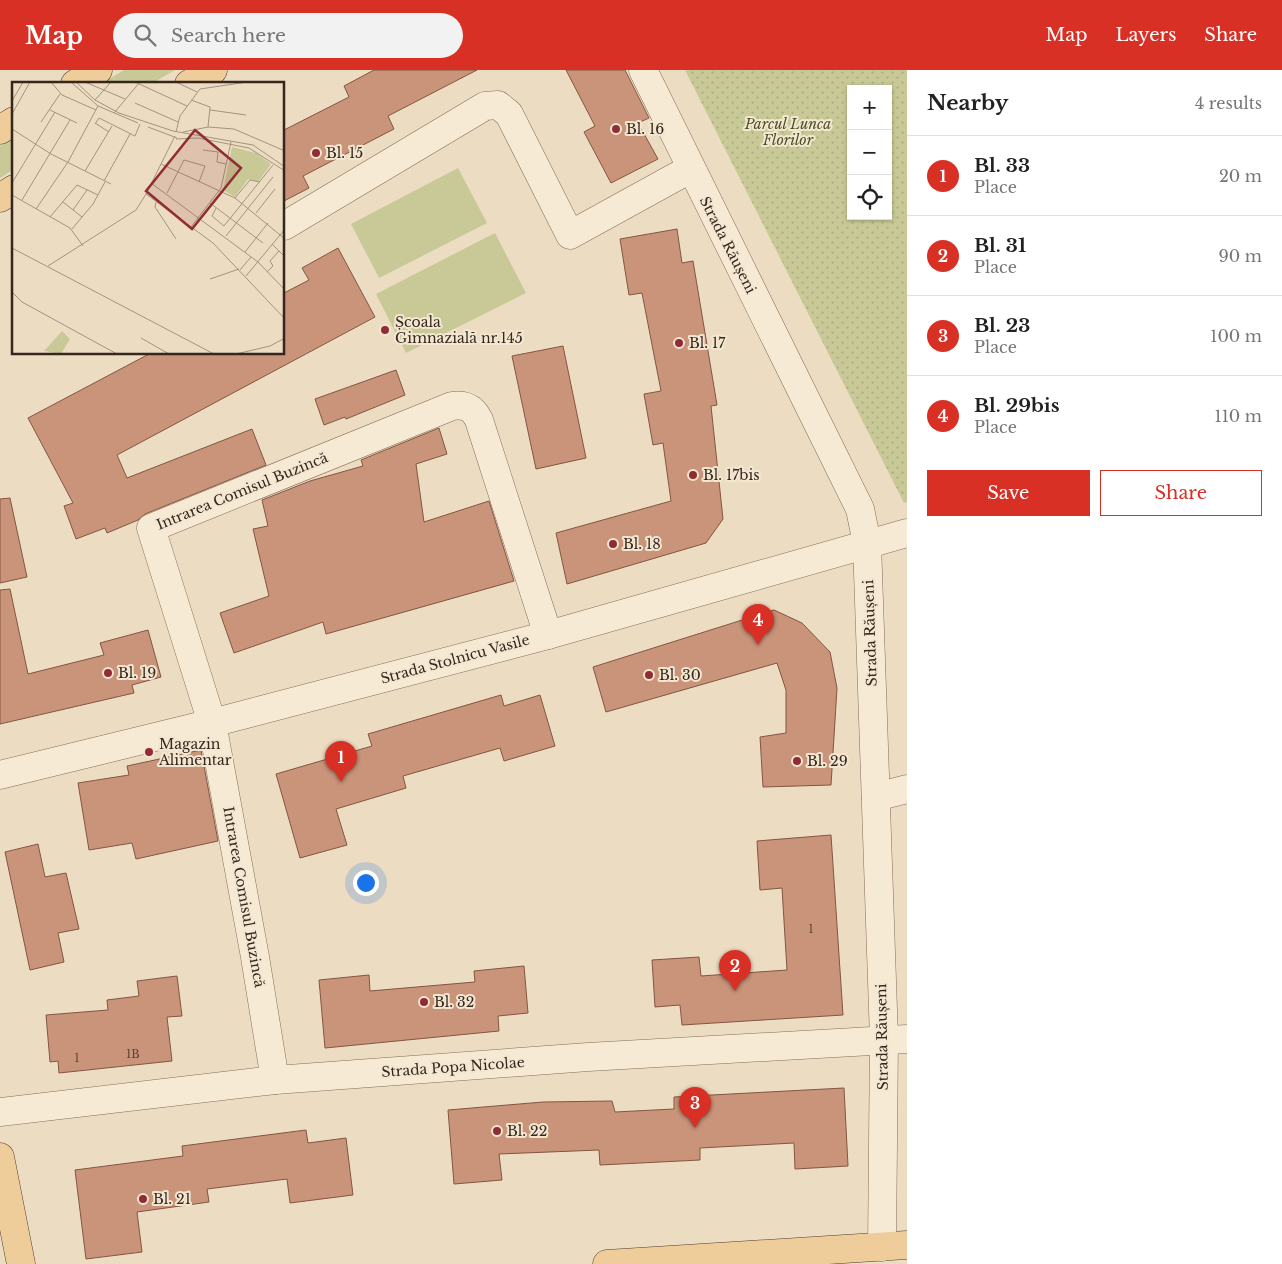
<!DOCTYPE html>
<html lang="en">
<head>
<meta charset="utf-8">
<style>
  body { margin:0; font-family:"Libre Baskerville",serif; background:#f2f2f2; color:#222 }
  .controls { position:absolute; right:15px; top:15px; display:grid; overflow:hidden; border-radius:0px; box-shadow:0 1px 4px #0004 }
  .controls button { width:45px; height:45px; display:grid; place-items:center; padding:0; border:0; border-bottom:1px solid #e0e0e0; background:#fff; color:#222; font:25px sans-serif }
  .you { position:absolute; left:365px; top:812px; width:18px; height:18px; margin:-12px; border:4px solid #fff; border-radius:50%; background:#1a73e8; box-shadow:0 0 0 8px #1a73e833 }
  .badge { display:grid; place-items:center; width:32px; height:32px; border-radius:50%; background:#d93025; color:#fff; font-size:16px; font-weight:700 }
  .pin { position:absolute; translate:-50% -41px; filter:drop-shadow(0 1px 2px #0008) }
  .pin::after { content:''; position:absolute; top:26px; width:18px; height:15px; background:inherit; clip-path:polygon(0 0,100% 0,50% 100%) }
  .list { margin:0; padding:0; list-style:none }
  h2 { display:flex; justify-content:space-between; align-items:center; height:65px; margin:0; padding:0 20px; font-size:21px }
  h2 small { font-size:16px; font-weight:400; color:#767676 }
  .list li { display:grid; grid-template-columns:32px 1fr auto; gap:15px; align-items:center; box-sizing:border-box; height:80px; padding:0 20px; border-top:1px solid #e0e0e0 }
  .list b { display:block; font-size:19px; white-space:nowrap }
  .list p { margin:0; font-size:16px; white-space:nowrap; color:#767676 }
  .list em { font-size:16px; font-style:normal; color:#767676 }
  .actions { display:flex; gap:10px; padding:15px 20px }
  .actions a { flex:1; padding:11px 0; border:1px solid #d93025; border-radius:0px; text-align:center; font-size:18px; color:#d93025 }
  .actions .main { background:#d93025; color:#fff }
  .icon { flex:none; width:28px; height:28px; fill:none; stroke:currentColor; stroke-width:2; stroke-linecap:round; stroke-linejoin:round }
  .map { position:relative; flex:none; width:907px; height:1194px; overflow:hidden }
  header { display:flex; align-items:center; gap:30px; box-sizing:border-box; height:70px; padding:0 25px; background:#d93025; color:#fff }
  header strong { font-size:24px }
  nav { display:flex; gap:28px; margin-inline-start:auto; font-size:18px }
  .search { width:350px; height:45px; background:#f2f2f2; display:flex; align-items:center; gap:12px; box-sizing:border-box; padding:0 18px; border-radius:28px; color:#767676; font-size:19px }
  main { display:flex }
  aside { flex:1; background:#fff }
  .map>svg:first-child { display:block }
</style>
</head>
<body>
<header>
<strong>Map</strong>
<div class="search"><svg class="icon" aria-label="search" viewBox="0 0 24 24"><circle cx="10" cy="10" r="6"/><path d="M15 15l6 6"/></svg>Search here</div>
<nav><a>Map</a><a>Layers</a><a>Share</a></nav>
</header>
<main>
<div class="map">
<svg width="907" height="1194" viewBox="0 0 907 1194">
  <defs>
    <pattern id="park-dots" width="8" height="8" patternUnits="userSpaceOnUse" patternTransform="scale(1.25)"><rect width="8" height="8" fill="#c8c996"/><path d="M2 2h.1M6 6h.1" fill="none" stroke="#acad81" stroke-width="1.8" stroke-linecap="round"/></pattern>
  </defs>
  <rect width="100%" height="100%" fill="#ecdcc2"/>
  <g fill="#c8c996">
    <path d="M124,0H175L151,14H101Z"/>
    <path d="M14,68V99L0,108V76Z"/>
    <path d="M458,98L487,153L379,208L351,154Z"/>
    <path d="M495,163L526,223L406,283L376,224Z"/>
  </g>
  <path fill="url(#park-dots)" fill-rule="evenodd" d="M685,0H907V432L904,433ZM851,19H888V146H851Z"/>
  <g fill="#c99479" stroke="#835641">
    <path d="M374,0H477L388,46L394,59L303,106L309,118L284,131V60L349,27L344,16Z"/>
    <path d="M566,0H625L649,48L638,53L658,89L611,113L584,62L595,56Z"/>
    <path d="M677,159L682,193L693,191L717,335L711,336L723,449L706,473L567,514L556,463L671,431L663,373L653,375L644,324L661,321L642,223L629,225L620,169Z"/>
    <path d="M338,178L375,247L117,385L127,408L252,359L266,395L145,444L138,450L107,463L105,458L76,469L64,436L73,433L28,348L149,284H284V223L309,210L302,198Z"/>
    <path d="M563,276L586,388L536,399L512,286Z"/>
    <path d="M396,300L405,325L346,349L345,347L324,355L315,329Z"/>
    <path d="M439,358L447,384L416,394L424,452L489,431L514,511L326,564L323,552L234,583L220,543L269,526L253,459L268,456L262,430L310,411L363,396L361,390Z"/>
    <path d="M10,428L27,507L0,513V429Z"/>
    <path d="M10,519L28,604L104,585L100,573L148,560L161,607L132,615L134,623L0,654V520Z"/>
    <path d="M774,540L802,553L830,582L837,618L831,715L763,717L760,667L786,663V620L777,593L606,642L593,597Z"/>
    <path d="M501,625L504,636L540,625L555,676L504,691L500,678L403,706L406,718L336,739L347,775L300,788L276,704L372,676L368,664Z"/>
    <path d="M201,680L218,771L136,789L132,773L89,780L78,713L129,705L127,696Z"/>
    <path d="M831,765L843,945L682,955L680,935L655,937L652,890L699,887L701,906L787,900L782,818L760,820L757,771Z"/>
    <path d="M38,774L45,807L66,803L79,859L58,863L64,892L30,900L5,782Z"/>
    <path d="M524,896L528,943L498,946L499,961L325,978L319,910L369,905L370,921L475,912L474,901Z"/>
    <path d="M177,906L182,946L167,947L172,991L59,1003L58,991L50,992L46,945L108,940L107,930L139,926L137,911Z"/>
    <path d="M844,1018L848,1096L795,1099L794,1073L700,1078V1090L600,1095L599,1080L499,1084L502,1110L454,1114L448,1040L543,1032L612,1031L615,1042L674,1039V1027Z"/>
    <path d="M306,1060L308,1073L346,1068L353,1125L290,1133L287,1109L207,1119L209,1132L137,1142L142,1182L86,1189L75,1100L183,1086L182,1076Z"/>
  </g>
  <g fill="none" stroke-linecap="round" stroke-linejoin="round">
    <defs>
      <g id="minor">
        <path d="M643,0L860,439L867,473L884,969L882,1177"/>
        <path d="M284,156L485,36L498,35L509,44L570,165L690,99"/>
        <path d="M0,705L212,653L548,565L907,463"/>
        <path d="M876,727L907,719"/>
        <path d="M275,1010L255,887L212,653L151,458L452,336C466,334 473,338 479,350L548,565"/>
        <path d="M0,1042L275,1010L588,987L907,969"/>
      </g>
      <g id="major">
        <path d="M75,14L98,0"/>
        <path d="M189,14L213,0"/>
        <path d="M0,60L14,51"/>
        <path d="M0,128L14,119"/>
        <path d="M0,1087L21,1194"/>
        <path d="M607,1194L907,1175"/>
      </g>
    </defs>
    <use href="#minor" stroke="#856d5a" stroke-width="29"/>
    <use href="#major" stroke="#533c2e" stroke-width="29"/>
    <use href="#minor" stroke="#f7ead5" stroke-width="28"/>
    <use href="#major" stroke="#eecd9b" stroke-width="28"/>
  </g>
  <g fill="#912c35" stroke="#f4e7d1" stroke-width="2">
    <circle cx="616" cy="59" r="5"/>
    <circle cx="316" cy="83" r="5"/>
    <circle cx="385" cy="260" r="5"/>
    <circle cx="679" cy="273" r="5"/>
    <circle cx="693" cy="405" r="5"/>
    <circle cx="613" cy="474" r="5"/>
    <circle cx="108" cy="603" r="5"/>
    <circle cx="649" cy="605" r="5"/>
    <circle cx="149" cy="682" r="5"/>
    <circle cx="797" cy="691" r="5"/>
    <circle cx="424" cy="932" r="5"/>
    <circle cx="497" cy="1061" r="5"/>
    <circle cx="143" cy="1129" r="5"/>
  </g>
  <g text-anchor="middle" stroke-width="4" stroke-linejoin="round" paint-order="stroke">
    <g font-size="11" fill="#5a4235">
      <text x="811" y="863">1</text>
      <text x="133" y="988">1B</text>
      <text x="77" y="992">1</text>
    </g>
    <g font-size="14" font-style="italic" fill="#495125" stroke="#f4e7d1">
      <text x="788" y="59">Parcul Lunca<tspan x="788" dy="16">Florilor</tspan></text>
    </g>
    <g font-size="14" fill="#35271e" stroke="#f4e7d1" text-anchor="start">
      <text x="626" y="64">Bl. 16</text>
      <text x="326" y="88">Bl. 15</text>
      <text x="395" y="257">Școala<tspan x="395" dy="16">Gimnazială nr.145</tspan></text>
      <text x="689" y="278">Bl. 17</text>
      <text x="703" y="410">Bl. 17bis</text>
      <text x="623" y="479">Bl. 18</text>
      <text x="118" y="608">Bl. 19</text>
      <text x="659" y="610">Bl. 30</text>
      <text x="159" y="679">Magazin<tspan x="159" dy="16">Alimentar</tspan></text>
      <text x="807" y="696">Bl. 29</text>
      <text x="434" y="937">Bl. 32</text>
      <text x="507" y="1066">Bl. 22</text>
      <text x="153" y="1134">Bl. 21</text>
    </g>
    <g font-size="14" fill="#35271e" stroke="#f4e7d1">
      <text transform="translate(728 175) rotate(63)" y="5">Strada Răușeni</text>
      <text transform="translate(242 421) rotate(-22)" y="5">Intrarea Comisul Buzincă</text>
      <text transform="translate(870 563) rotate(-92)" y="5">Strada Răușeni</text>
      <text transform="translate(455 589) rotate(-15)" y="5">Strada Stolnicu Vasile</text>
      <text transform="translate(244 827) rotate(80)" y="5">Intrarea Comisul Buzincă</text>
      <text transform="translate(882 967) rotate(-91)" y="5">Strada Răușeni</text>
      <text transform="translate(453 997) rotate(-4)" y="5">Strada Popa Nicolae</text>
    </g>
  </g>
  <g transform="translate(12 12)">
    <rect width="272" height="272" fill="#ecdcc2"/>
    <path d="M50,249L58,257L49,272L32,269Z" fill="#c8c996"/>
    <path d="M220,65L244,71L259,82L246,100L236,97L223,115L211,108Z" fill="#c8c996"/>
    <path fill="none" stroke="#a39480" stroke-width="1" d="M39,0L50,13L84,28M59,0L86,24L126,41M64,0L83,18L107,31L161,49L241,63L273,85M73,0L113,17M123,0L175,24M164,0L185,10M83,18L99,0M179,18L198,25L196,45M0,19L11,0M123,21L166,40M38,28L65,41M198,28L234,33M102,31L128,0M0,32L18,0M29,40L48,12M83,41L97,50M83,42L87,36L123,54L128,42M136,45L165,56M0,47L39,72L99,102M164,50L168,34L188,7L235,0M171,50L196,45L222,47L273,69M163,54L134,112L201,161L273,237M164,57L186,56L237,66L273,89M191,68L206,70L205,80L214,82M149,82L223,116L273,157M73,89L100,44M92,99L118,52M0,101L43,30M139,101L246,180L273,208M155,111L172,78L193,84L187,100M0,113L58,146L71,164M223,116L238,98L248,100M10,118L58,38M51,120L70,135M144,120L143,125L164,157M198,121L251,161M204,126L200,134L212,144L261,83M24,127L56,80L86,24M61,128L75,108M244,131L263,107M38,135L65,103L86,113M179,145L209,106L219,60M60,147L81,122L93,100M214,154L261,95M260,162L273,175M0,166L202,272M233,170L256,141M36,184L124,128L134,112M228,188L239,175M255,190L261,184L258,179L267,169M234,194L273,147M198,197L227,187M0,210L10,220L105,272M129,256L157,272M224,272L258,264L273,256"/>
    <path fill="#912c35" fill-opacity="0.15" stroke="#912c35" stroke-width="2.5" d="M183,48L229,86L180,147L134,109Z"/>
    <rect width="272" height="272" fill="none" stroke="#35271e" stroke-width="2.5"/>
  </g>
</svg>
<div class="controls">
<button>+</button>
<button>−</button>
<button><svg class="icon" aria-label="locate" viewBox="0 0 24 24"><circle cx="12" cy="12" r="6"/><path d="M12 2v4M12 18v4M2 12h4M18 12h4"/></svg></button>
</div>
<div class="you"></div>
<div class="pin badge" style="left:341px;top:712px">1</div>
<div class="pin badge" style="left:735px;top:921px">2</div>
<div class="pin badge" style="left:695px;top:1058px">3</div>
<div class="pin badge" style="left:758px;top:575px">4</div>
</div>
<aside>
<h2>Nearby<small>4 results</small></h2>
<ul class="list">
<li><span class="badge">1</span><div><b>Bl. 33</b><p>Place</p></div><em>20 m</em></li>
<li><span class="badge">2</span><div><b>Bl. 31</b><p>Place</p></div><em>90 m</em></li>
<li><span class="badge">3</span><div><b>Bl. 23</b><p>Place</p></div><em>100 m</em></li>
<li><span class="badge">4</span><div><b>Bl. 29bis</b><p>Place</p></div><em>110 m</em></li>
</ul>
<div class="actions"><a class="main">Save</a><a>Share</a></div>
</aside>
</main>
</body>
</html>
